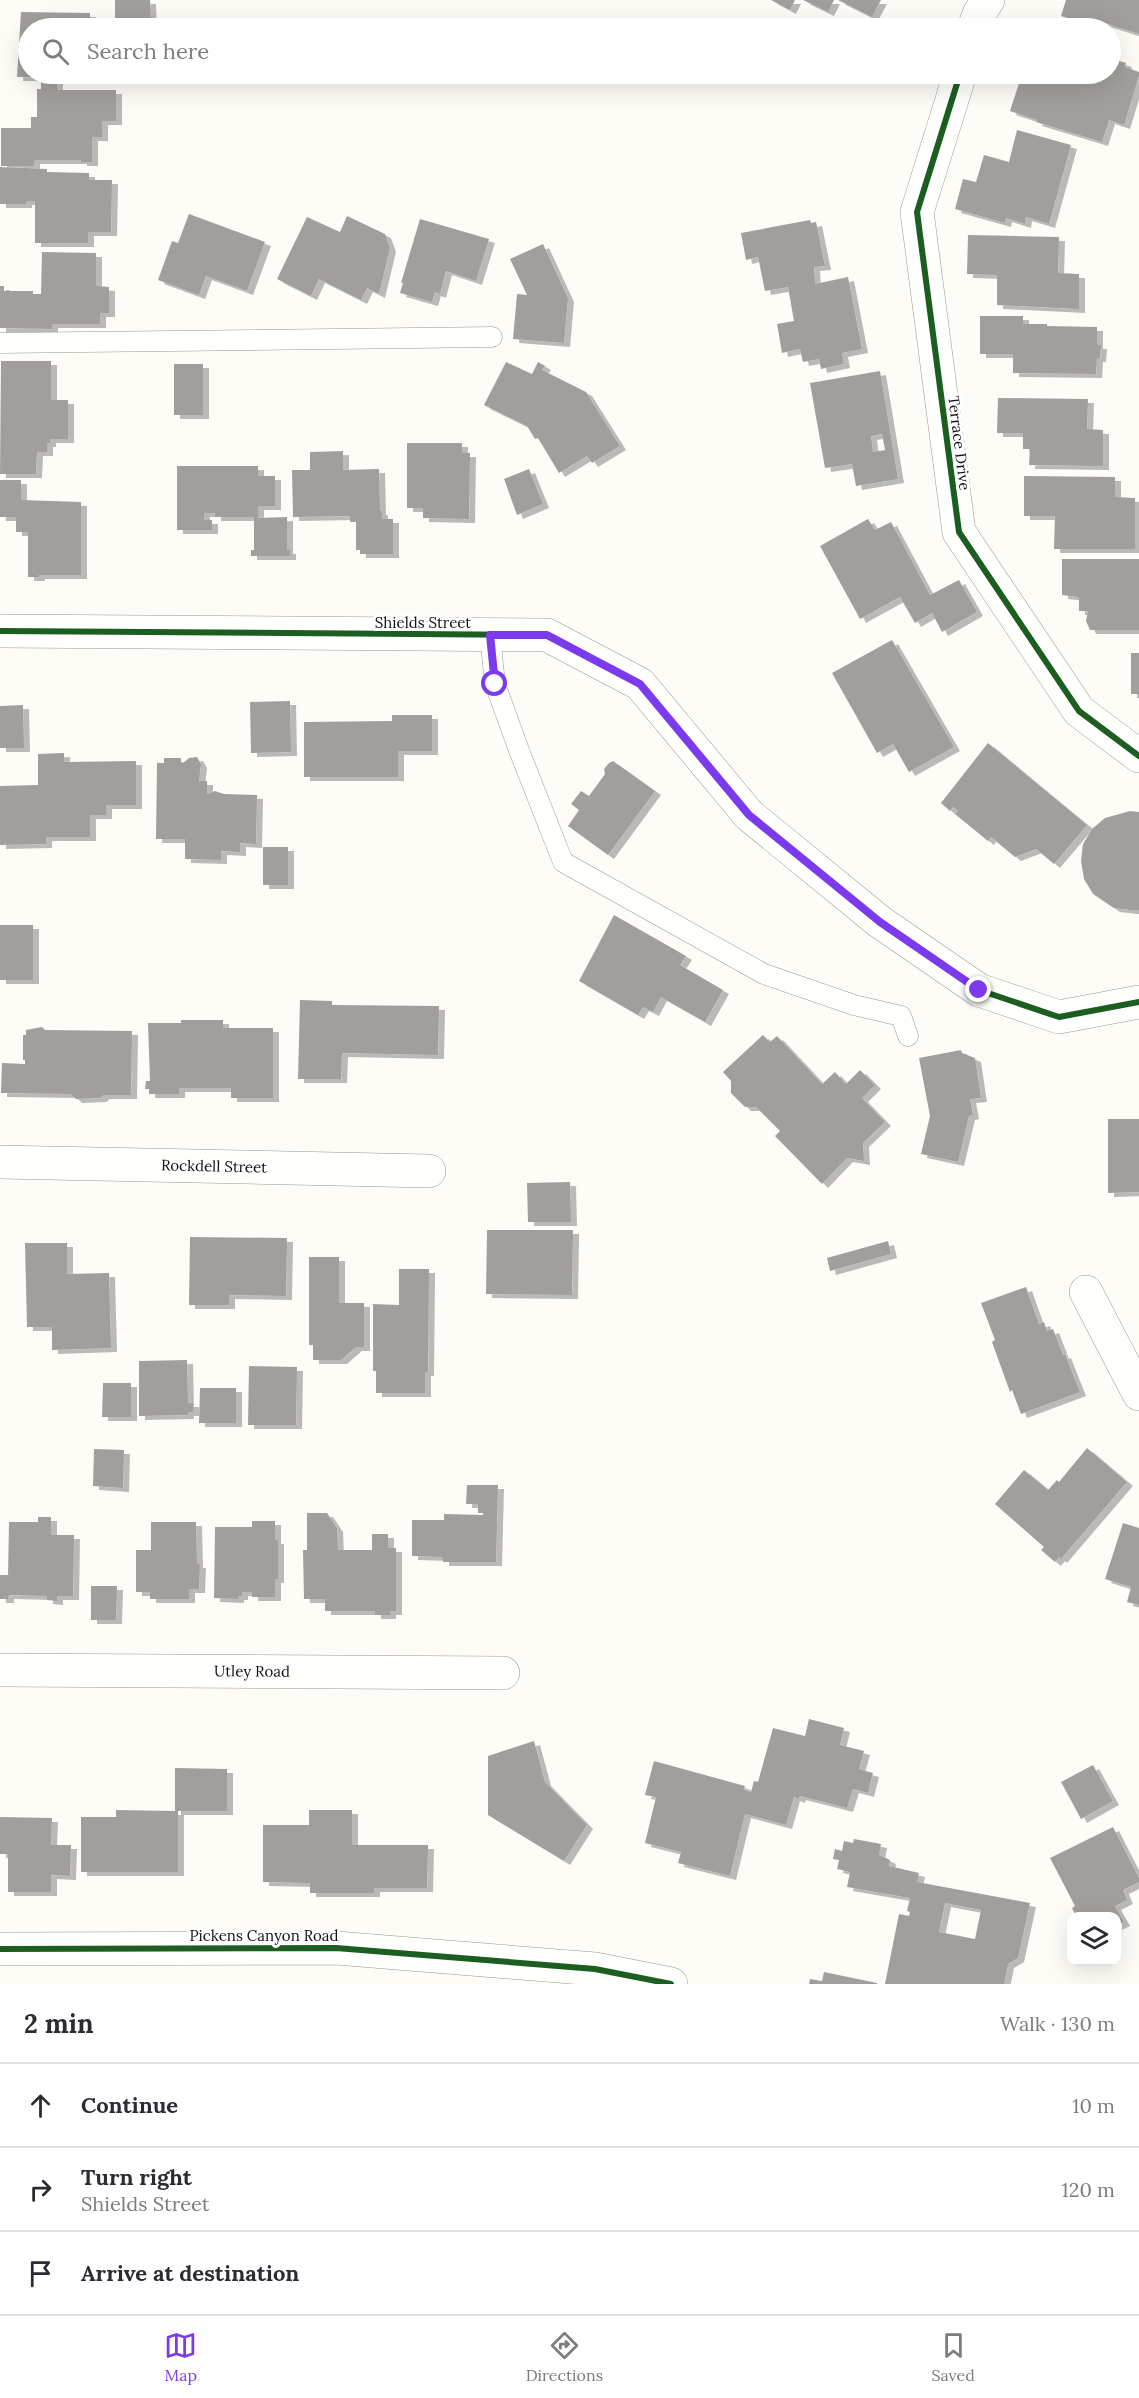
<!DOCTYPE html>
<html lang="en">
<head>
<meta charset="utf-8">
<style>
  body { margin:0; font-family:Lora,serif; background:#f2f2f3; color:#2b2b33 }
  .controls { position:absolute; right:18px; bottom:18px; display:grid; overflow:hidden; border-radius:12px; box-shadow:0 6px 24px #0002 }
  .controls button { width:54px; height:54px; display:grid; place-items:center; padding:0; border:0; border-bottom:2px solid #e1e1e2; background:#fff; color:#2b2b33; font:30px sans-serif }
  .stop { position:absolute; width:18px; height:18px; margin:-14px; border:4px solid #7c3aed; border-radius:50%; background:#fff }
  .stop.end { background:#7c3aed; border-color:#fff; box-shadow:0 2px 6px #0008 }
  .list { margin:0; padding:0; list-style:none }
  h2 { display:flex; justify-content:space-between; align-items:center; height:78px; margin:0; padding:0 24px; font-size:26px }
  h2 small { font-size:20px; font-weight:400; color:#7c7c81 }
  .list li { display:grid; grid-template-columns:39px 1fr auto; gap:18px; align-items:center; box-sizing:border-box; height:84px; padding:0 24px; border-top:2px solid #e1e1e2 }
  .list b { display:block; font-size:22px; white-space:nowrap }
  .list p { margin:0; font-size:20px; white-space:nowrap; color:#7c7c81 }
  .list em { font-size:20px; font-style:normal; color:#7c7c81 }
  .icon { flex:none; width:33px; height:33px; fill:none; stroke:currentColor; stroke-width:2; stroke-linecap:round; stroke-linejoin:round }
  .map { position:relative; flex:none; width:1139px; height:1984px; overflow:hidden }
  .search { position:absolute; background:#fff; box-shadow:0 6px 24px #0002; left:18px; right:18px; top:18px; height:66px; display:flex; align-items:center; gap:15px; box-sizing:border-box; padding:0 21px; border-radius:33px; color:#7c7c81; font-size:22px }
  .sheet { height:330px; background:#fff }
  nav { display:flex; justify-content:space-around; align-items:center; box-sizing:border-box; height:84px; border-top:2px solid #e1e1e2; background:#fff; font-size:16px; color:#7c7c81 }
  nav a { display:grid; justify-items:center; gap:3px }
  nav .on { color:#7c3aed }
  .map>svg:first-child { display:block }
</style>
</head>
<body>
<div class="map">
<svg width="1139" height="1984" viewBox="0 0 1139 1984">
  <defs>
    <filter id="shadow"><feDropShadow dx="6" dy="4" stdDeviation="0" flood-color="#0004"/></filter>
  </defs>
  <rect width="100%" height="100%" fill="#fdfcf7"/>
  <g fill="#a19f9c" fill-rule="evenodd" filter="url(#shadow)">
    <path d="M115,0H150L151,25H115Z"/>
    <path d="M771,0H795L790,10Z"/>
    <path d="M803,0H834L828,12Z"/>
    <path d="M838,0H881L872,17Z"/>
    <path d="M1066,0H1139V34L1101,22L1099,28L1061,16Z"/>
    <path d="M21,12L90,13V28H28V74H123V78L17,77Z"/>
    <path d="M1110,58L1126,63L1125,67L1139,72V76L1124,125L1109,120L1102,142L1036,122L1037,120L1010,111L1022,74L1049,83L1050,77L1069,83L1072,74H1110Z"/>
    <path d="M41,80H57V90H116V121H102V137H92V162H81V160H34V166H1V128H31V117H37V89H41Z"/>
    <path d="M1017,130L1071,145L1049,224L1026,217L1025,224L1006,218L1005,223L955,209L963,179L976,182L984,155L1009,162Z"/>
    <path d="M0,167L47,169V172L89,173V180H112L111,232H88V243H35V201H26V204H0Z"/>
    <path d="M189,214L265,242L247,291L206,276L199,295L158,280L172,241L178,243Z"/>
    <path d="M347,216L385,234L390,248L379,294L367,288L361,300L319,279L311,296L277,279L307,217L340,232Z"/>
    <path d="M420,219L489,239L476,281L446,271L440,294L435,292L432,302L400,293L403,283H401Z"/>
    <path d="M810,220L811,223L816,222L825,266L814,267L815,284L848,277L862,349L842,353L844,364L821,369L819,359L803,362L800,349L782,353L777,324L794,321L788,287L765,291L758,257L746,260L741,233Z"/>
    <path d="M968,235L1059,237L1058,273L1079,274V309L997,305V275L967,274Z"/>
    <path d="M543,244L568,298L564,343L513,339L517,294L527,295L510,259Z"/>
    <path d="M42,252L96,253V286L109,287V313H100V324H52V329L0,328V286H4V291H33V294H41Z"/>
    <path d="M980,316H1023V324H1047V326L1097,327V345H1101L1100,358H1097L1096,374L1013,373V354H980Z"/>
    <path d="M1,361H51V400H68V439H50V443H47V452H37L36,474H0Z"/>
    <path d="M506,362L532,374L538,362L545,366L542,370L586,392L620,446L592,463L587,456L559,473L538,438L535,439L527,426L484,405Z"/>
    <rect x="174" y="364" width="29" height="51"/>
    <path d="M880,371L898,479L856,486L852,464L825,468L810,383ZM882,434L885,450L873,452L871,436Z"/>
    <path d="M998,398L1088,399L1087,429L1103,430V466L1029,465L1030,449H1023V433H997Z"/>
    <path d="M407,443H462V453H470L469,519L423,518V508H407Z"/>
    <path d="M343,451V470L379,469L380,511H382V519H393V554H360V550H356V522H350V516L293,517L292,470H310V452Z"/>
    <path d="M177,466H258V476H275V506H258V518L287,517V550H290V556H251V550H254V517H215V513H204V520H212V530H177Z"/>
    <path d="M529,469L543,504L517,515L504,479Z"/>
    <path d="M1024,476L1115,477V497L1135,498V549H1054L1055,516H1024Z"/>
    <path d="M0,480H21V500L81,502V575H39V577H28V532H16V517H0Z"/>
    <path d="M868,519L875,530L891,522L930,595L959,580L977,612L942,632L932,613L915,623L900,597L860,619L820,546Z"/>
    <path d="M1062,559H1139V630H1090L1086,621L1088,611H1079V597L1062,595Z"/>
    <path d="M892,640L954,747L909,772L893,744L877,753L832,673Z"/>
    <rect x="1131" y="653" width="8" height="41"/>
    <path d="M290,701L291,752L251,753L250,702Z"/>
    <path d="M23,705L24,748H0V706Z"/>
    <path d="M392,715H432V751H398V777H304V722L392,721Z"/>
    <path d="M988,743L1087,825L1054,864L1036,849L1015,857L991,837L988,841L955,814L958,811L953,807L950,811L941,803Z"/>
    <path d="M64,753V762L136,761V805H106V815H90V837H46V844L0,845V786L38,785V754Z"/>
    <path d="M197,757L201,764L199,781H207V794L215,791L224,794L257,795L256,844L240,843V852L221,851V860L185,859V839H156L157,763H164V758H181V763H183L189,758Z"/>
    <path d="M613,761L655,791L608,855L568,826L579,810L571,804L581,791L589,796L605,774L604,769L609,763Z"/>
    <path d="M1130,811L1139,812V910H1131L1114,908L1093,894L1084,879L1081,861L1083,844L1092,829L1105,818Z"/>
    <rect x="263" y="847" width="25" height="38"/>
    <path d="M614,915L686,956L680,965L723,990L705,1022L661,997L653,1012L643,1007L638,1015L579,981Z"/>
    <rect x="0" y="925" width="33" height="55"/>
    <path d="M300,1000L332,1001V1005L439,1006L438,1055L342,1053L341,1079H298Z"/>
    <path d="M181,1020H223V1028H273V1098H231V1088H179V1094H149V1089H145L146,1081H150L148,1023H181Z"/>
    <path d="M42,1027L45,1030L132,1031L131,1095H104L100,1098L76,1099L71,1094L1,1093L2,1063L25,1064V1060H23V1035H26V1030Z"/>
    <path d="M763,1035L770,1042L777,1036L822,1084L835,1072L846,1084L860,1070L875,1085L862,1098L885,1122L863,1143L864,1161L847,1158L822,1184L775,1136L780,1131L756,1107H745L731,1093V1081L723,1072Z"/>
    <path d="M961,1050L962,1053L975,1058L981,1098L970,1099L973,1115L969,1116L958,1162L921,1154L930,1116L919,1058Z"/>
    <path d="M1108,1119H1139V1192L1108,1193Z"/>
    <path d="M570,1182L571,1222H528L527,1183Z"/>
    <path d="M487,1230H573L572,1295L486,1294Z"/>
    <path d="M190,1237L287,1238L286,1296L229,1295V1305H189Z"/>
    <path d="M888,1241L891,1254L830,1271L827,1258Z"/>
    <path d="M25,1243H67V1274L109,1273L111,1348L52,1350V1327H27Z"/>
    <path d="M309,1257H339V1303H364V1347H356L341,1360H313V1345H309Z"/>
    <path d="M399,1269H429L428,1372H425V1393H376V1371H373V1304L399,1305Z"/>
    <path d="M1026,1287L1039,1324L1044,1322L1047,1331L1053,1329L1063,1355L1065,1354L1080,1392L1021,1414L1012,1390L1010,1392L992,1342L995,1340L981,1303Z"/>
    <path d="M187,1360L188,1403H193V1412H188V1415L139,1416V1361Z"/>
    <path d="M249,1366L297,1367L296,1425H248Z"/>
    <path d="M103,1383H131V1417H102Z"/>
    <path d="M200,1388H236V1423H199Z"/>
    <path d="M1087,1448L1127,1482L1061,1559L1059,1557L1055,1562L1041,1550L1044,1547L995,1504L1024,1470L1048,1490L1057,1480L1059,1482Z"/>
    <path d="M94,1449L124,1450L123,1488L93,1486Z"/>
    <path d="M467,1485H498L496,1562H443V1557L412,1556V1520H444V1514L483,1515V1513H478V1504H466Z"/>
    <path d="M307,1513H327L337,1528L338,1550H372V1534H388V1548H396V1611H390V1615H375V1611H325V1599H304L303,1550H307Z"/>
    <path d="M38,1517H51V1535H74L73,1596H57V1601L47,1600V1596L8,1595V1599H0V1575H8L9,1522H38Z"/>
    <path d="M252,1521H275V1540H278V1579H275V1597H252V1592H242V1596H238V1599L214,1598L215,1527H252Z"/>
    <path d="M151,1522H196L197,1564H200L199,1589H189V1599H150V1592H136V1550H151Z"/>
    <path d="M1123,1523L1139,1528V1605L1127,1602L1131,1587L1105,1579Z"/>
    <path d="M91,1586H117L116,1620H91Z"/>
    <path d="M809,1719L844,1728L840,1745L864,1751L859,1769L873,1773L868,1793L853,1789L847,1808L800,1796L799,1799L794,1797L786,1825L745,1814L730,1876L678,1863L681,1852L645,1843L656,1797L645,1795L654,1761L745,1786L744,1790L751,1792L754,1781L758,1782L773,1728L805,1736Z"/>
    <path d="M534,1741L545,1782L587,1825L564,1861L488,1815V1756Z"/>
    <path d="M1093,1765L1113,1801L1081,1819L1061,1782Z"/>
    <path d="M175,1768L227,1769V1811H178V1872H81V1817H116V1810L175,1811Z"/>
    <path d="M309,1810H352V1845H428L427,1888H374V1893H310V1883L263,1882V1825H309Z"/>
    <path d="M0,1817L52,1818L51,1845H71L70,1876L51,1875V1892H8V1854H0Z"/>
    <path d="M1113,1827L1139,1878V1882L1123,1890L1127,1900L1115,1906L1124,1922L1116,1926V1916H1076L1072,1908L1075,1906L1050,1858Z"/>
    <path d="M854,1839L881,1844L879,1855L890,1860L889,1866L919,1873L917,1882L1030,1903L1018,1958L1008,1964L1004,1984H885L899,1914L909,1916L910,1912L907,1911L910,1898L847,1887L850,1872L837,1869L839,1860L833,1859L835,1849L842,1851L844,1841L853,1843ZM945,1903L981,1910L975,1939L939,1932Z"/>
    <path d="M824,1972L877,1983V1984H809L810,1979L822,1981Z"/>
  </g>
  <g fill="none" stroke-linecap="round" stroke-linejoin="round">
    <defs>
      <g id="lane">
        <path d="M0,343L492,337"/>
        <path d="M490,635L495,684L520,753L563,862L764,974L854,1005L901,1016L908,1036"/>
      </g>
      <g id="street">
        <path d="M974,28L979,14L988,0"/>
        <path d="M960,74L917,212L959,532L1079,711L1139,756"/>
        <path d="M0,631L547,635L640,684L749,815L880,922L979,990L1059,1017L1139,1002"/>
        <path id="s1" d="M0,1162L429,1171"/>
        <path d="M1086,1292L1139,1394"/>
        <path id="s2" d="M0,1670L503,1673"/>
        <path d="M0,1949L336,1948L595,1969L671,1984"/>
      </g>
    </defs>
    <use href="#lane" stroke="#979795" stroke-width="21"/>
    <use href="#street" stroke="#979795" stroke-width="34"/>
    <use href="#lane" stroke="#fffffe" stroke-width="20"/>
    <use href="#street" stroke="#fffffe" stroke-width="33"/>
    <defs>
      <g id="cycleway">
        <path d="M960,74L917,212L959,532L1079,711L1139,756"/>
        <path d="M0,631L547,635L640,684L749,815L880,922L979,990L1059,1017L1139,1002"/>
        <path d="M0,1949L336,1948L595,1969L671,1984"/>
      </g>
    </defs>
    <use href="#cycleway" stroke="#fff" stroke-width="10"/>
    <use href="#cycleway" stroke="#1b5e20" stroke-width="6"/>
  </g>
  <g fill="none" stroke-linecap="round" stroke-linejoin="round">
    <path stroke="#7c3aed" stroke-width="8" d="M495,684L490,635H547L640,684L749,815L880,922L979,990"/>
  </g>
  <g text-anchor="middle" stroke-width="6" stroke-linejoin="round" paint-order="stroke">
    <g font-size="15" fill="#111" stroke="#fff">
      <text transform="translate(959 443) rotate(83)" y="5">Terrace Drive</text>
      <text x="423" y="628">Shields Street</text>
      <text dy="5" stroke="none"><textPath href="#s1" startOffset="214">Rockdell Street</textPath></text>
      <text dy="5" stroke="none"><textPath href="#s2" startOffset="252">Utley Road</textPath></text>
      <text x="264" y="1941">Pickens Canyon Road</text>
    </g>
  </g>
</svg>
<div class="controls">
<button><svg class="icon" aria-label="layers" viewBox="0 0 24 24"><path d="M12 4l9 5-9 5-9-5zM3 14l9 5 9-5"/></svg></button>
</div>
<div class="stop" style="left:495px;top:684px"></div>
<div class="stop end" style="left:979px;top:990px"></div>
<div class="search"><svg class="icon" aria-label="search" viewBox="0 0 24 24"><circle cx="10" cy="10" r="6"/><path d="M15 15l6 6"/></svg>Search here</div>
</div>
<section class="sheet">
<h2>2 min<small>Walk · 130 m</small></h2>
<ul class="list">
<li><svg class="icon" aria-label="ahead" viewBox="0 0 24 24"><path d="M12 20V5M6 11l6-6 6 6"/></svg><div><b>Continue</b></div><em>10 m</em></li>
<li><svg class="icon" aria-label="right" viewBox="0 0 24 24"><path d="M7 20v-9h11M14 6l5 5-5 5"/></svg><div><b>Turn right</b><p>Shields Street</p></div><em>120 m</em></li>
<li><svg class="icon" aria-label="arrive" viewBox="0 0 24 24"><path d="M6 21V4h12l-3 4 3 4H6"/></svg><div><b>Arrive at destination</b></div></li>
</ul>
</section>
<nav>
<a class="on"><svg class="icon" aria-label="map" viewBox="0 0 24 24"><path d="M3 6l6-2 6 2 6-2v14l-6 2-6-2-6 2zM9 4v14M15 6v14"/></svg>Map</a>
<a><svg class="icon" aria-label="directions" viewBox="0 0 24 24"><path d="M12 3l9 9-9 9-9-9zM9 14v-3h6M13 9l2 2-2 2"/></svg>Directions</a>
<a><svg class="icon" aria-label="saved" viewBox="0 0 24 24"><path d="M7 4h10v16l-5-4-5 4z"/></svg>Saved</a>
</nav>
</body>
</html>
